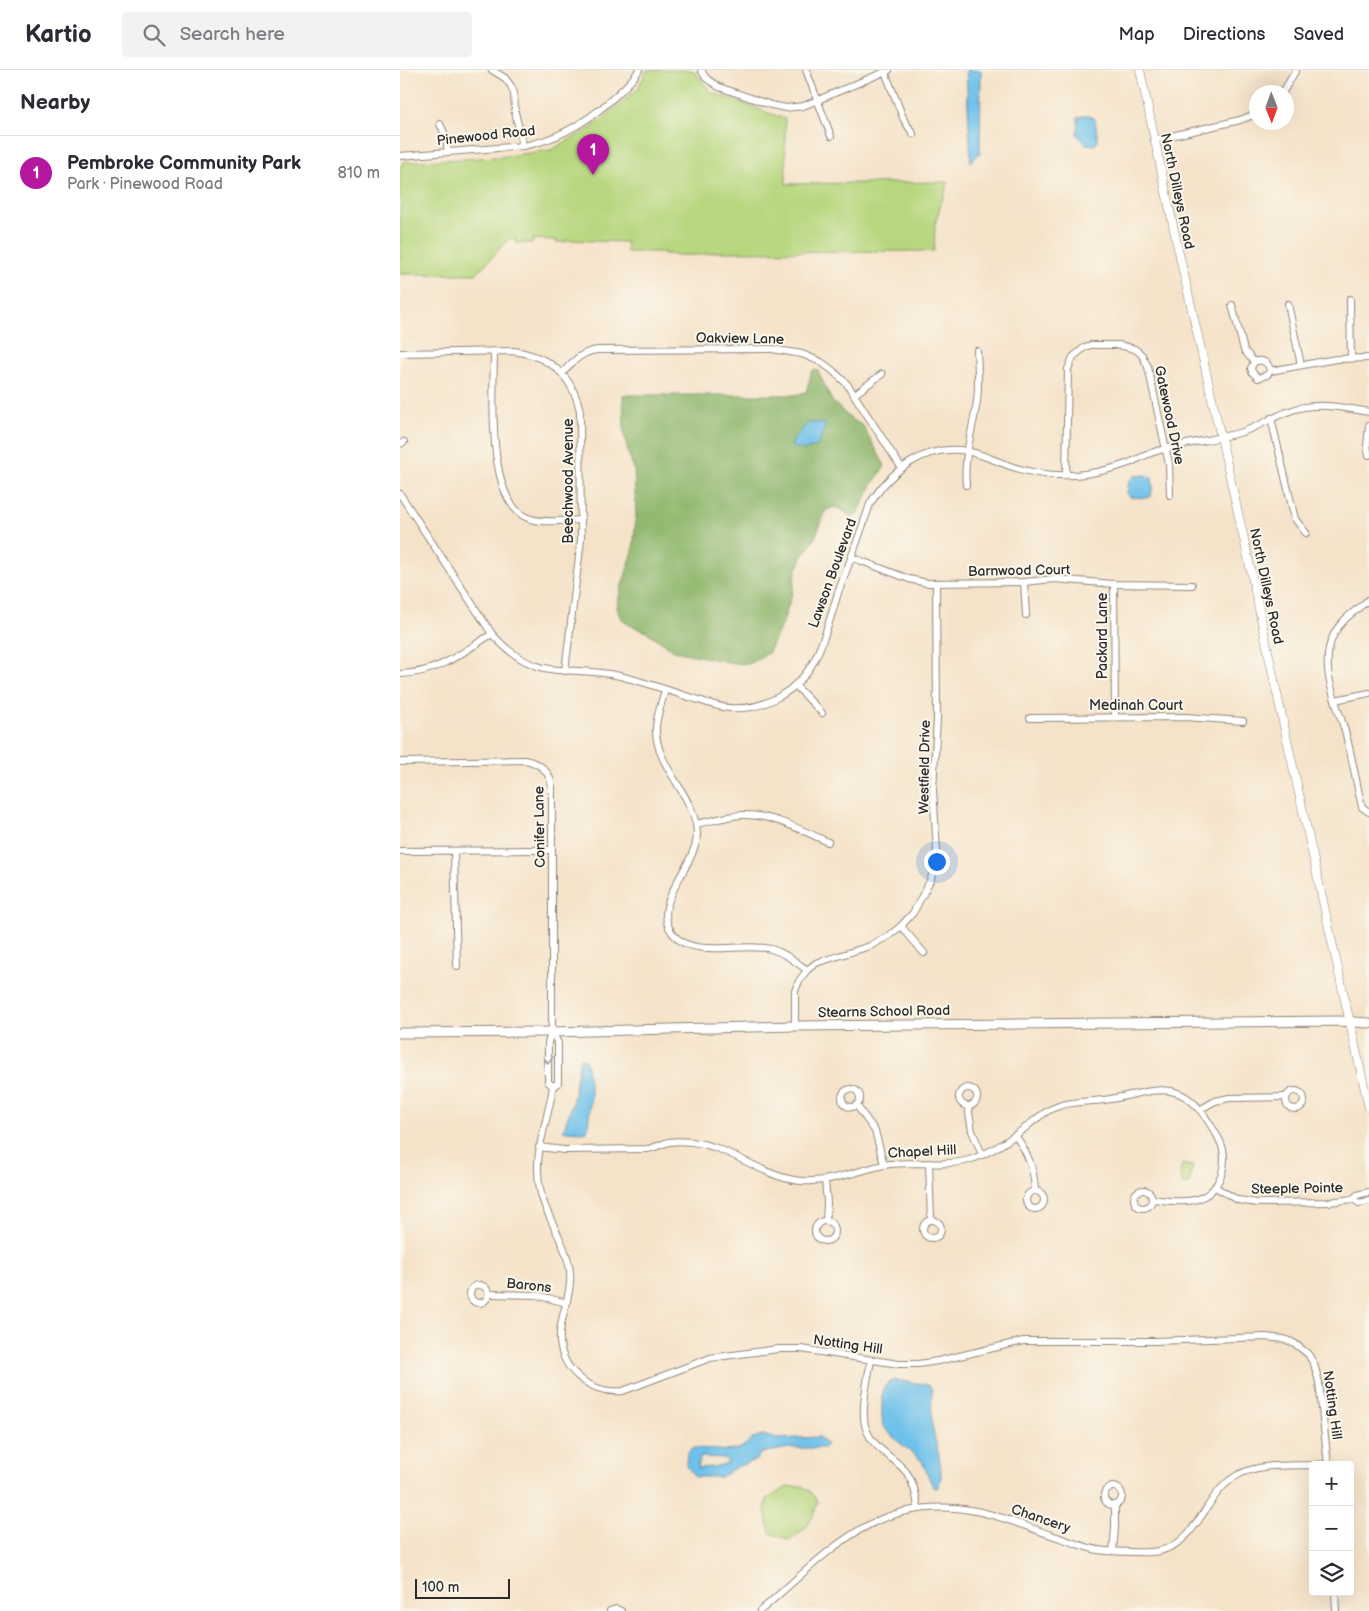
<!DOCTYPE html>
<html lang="en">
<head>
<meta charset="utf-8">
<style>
  body { margin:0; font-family:"Balsamiq Sans",sans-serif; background:#f2f2f3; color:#2b2b33 }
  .controls { position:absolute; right:15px; bottom:15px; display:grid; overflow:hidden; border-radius:5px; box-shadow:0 5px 20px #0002 }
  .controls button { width:45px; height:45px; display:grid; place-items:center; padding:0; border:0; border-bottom:1px solid #e1e1e2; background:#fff; color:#2b2b33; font:25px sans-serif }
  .compass { position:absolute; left:849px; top:15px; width:45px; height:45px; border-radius:50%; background:#fff; box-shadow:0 5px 20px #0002; rotate:179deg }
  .scale { position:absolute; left:15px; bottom:12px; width:95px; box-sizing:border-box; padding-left:5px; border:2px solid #2b2b2b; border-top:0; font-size:14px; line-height:18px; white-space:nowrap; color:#2b2b2b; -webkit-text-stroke:4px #fbf7ec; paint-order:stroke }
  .you { position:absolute; left:536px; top:791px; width:18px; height:18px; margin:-12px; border:4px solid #fff; border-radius:50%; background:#1a73e8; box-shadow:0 0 0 8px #1a73e833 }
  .badge { display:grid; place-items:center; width:32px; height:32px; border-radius:50%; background:#b5179e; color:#fff; font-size:16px; font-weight:700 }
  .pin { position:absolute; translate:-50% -41px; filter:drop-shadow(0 1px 2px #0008) }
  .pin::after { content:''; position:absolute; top:26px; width:18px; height:15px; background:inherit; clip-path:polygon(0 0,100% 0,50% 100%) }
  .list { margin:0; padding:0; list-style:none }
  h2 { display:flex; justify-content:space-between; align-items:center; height:65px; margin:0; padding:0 20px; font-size:21px }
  h2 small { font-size:16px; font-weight:400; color:#7c7c81 }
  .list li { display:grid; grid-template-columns:32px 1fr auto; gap:15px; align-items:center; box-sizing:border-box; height:75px; padding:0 20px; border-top:1px solid #e1e1e2 }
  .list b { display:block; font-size:19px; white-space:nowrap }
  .list p { margin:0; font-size:16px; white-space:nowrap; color:#7c7c81 }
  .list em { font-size:16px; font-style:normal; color:#7c7c81 }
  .icon { flex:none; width:28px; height:28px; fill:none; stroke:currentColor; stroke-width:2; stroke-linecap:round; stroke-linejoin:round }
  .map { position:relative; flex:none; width:969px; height:1541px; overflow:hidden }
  header { display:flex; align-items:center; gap:30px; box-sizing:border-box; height:70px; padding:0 25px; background:#fff; border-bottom:1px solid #e1e1e2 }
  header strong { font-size:24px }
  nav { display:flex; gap:28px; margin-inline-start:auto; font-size:18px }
  .search { width:350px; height:45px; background:#f2f2f3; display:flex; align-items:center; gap:12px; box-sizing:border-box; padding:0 18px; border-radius:5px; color:#7c7c81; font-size:19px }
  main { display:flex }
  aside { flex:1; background:#fff }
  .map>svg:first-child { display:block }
</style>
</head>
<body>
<header>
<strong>Kartio</strong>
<div class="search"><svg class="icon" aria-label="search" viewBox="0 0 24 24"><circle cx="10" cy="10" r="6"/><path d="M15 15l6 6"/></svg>Search here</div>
<nav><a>Map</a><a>Directions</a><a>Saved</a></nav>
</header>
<main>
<aside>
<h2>Nearby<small></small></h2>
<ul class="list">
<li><span class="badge">1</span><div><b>Pembroke Community Park</b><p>Park · Pinewood Road</p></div><em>810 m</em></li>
</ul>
</aside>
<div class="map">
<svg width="969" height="1541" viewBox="0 0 969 1541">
  <rect width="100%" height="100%" fill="#fbf7ec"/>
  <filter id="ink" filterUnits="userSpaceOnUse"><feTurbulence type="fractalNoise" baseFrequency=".02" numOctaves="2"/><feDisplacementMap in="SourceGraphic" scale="10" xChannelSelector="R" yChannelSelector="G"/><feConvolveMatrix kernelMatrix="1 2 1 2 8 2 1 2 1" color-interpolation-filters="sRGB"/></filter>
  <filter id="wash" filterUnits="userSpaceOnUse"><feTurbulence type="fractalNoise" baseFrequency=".0096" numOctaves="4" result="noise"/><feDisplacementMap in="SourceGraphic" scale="20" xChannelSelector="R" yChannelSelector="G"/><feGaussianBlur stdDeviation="1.12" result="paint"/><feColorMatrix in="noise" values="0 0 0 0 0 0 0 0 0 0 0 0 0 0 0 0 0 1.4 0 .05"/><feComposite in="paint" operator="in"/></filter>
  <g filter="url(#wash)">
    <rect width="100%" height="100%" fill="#f5e3c9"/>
    <g fill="#b7d77f" stroke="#718155">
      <path d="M247,0H293L311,22L385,49L386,114L548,112L535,154L534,181L315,182C298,187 281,185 264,184V182H227L226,172L167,170L166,172H156V170L133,169V173H116L115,169L110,168L76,204H0V98L3,92L99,87L151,80L191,58L237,20Z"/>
      <path d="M782,1094L793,1096L790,1106L791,1113L783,1115L780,1104Z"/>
      <path d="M402,1416L411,1422L418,1432C411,1453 408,1458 390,1470L370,1463L365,1440L367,1429L387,1417Z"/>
    </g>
    <path fill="#91b86e" stroke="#5e724c" d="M415,299L418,301L432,331L450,348L463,356L485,396L470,418L459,442L456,446H450L444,441L435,437L426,440L413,472L405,482L396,501L393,520L383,552L369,582L361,588L348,594L333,593L274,581L247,562L228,554L220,547L217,537L220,522L233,481L236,448L234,398L228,383L224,362L223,325H395L406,322L412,301Z"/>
    <g fill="#6ec1ea" stroke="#4c768a" fill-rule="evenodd">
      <path d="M566,0H581L580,83L571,92Z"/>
      <path d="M687,45L695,49L698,71L695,75L686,74L677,65L678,47Z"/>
      <path d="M409,353H424L425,357L417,376L405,380L392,377V372C398,365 402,358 409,353Z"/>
      <path d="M745,405L752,408L753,416L751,426L746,428L730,427L727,423L729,411L734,406Z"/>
      <path d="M180,988H184L186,991L191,1025L188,1058L186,1062L163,1061L172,1035Z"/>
      <path d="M493,1310L524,1314L530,1316L532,1320C532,1331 531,1342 532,1352C533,1370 548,1404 537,1418H534L532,1415L522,1391L495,1369L483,1356L482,1348V1320L487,1314Z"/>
      <path d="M363,1365L377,1369L420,1367L427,1375L423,1378H389L361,1383L356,1390L336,1397L320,1407H295L286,1395C287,1387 285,1380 294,1378C305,1378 325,1382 335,1380C347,1377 349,1367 363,1365ZM301,1387L324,1388L329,1393L313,1397L298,1398V1393Z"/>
    </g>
  </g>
  <g filter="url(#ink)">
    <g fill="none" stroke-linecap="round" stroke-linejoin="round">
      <defs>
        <g id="minor">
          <path d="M92,0L105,8L111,16L114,23L115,42L123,76"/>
          <path d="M301,0L306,8L319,17L371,35L386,38L403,36L418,30L489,0"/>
          <path d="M406,0L431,66"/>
          <path d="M485,2L504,50L513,64"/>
          <path d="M883,22L896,0"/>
          <path d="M40,54L46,67L48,82"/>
          <path d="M754,70L840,50L856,44"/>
          <path d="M0,86L123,76C157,70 184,54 210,31C221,21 232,12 239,0"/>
          <path d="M950,229L951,288"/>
          <path d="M888,234L901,295"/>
          <path d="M832,235L844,280L854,292"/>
          <path d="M94,282C94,319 85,432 128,448C141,454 167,450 181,450"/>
          <path d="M0,283L114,281C151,287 172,305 180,341L181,470L165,601"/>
          <path d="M854,292L851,298L852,302L858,308L867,305L870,301L936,289L969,288"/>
          <path d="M854,292C862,289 869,292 870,301"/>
          <path d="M162,303C173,292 181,282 197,280L372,279L402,284L421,292L432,300L447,314L501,397"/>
          <path d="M455,324L482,304"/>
          <path d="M871,348L895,449L906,463"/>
          <path d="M969,356L967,376L969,385"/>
          <path d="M0,374L4,372"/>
          <path d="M666,405L668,299L673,287L685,277L691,275H719L735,279L742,285L748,297L769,394L770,425"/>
          <path d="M566,415C563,386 573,360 577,331C579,315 578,298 577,281"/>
          <path d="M0,424L92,564C138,615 164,593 220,606C246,612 271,622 296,629C307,633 318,637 329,638C364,641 398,621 414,591C425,570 431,545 438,523C449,494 460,464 470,434C490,401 525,374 567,381C581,384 596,391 610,396C633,404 660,407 685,404C700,402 715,398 729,393C738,389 747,384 757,381C785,373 814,370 842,362C858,357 871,348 887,342C913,331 942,337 969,342"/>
          <path d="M451,487L509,509L527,513L624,512L654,509L714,514L792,515"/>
          <path d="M624,512L626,545"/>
          <path d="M714,514L715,647"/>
          <path d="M969,529C957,541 942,548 934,564C918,595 936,631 945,661C952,686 956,712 962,737L969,742"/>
          <path d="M0,604C39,603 61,583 92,564"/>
          <path d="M395,615L422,643"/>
          <path d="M265,620C262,632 257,644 256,657C254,697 297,726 297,765C296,798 243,839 278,869C299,887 344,872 371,879C385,883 396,892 407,900"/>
          <path d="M935,630L969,623"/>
          <path d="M630,648L785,647L843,651"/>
          <path d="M0,692L125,690C140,693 150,701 152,717V962L148,972V1012L153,1016"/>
          <path d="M296,754C311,751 327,746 342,745C371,744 402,760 428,772"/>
          <path d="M0,781L152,780"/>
          <path d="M54,781L57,896"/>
          <path d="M501,856L524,883"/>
          <path d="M395,956V921L399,911L407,900L416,893L470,876L490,865L501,856L513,843L531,809L537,780L533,720L537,649L536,514"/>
          <path d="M152,962L158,973V1013L153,1016C148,1054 131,1084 141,1124C148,1151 167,1174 170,1202C172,1223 162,1241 160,1262C157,1298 189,1324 223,1321L310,1288L378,1279H401L499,1294H518L538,1291L623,1271H755L865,1267L884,1269L894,1273L908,1284L914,1294L919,1312L928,1395"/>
          <circle cx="568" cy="1027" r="9"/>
          <circle cx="451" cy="1028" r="9"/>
          <circle cx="895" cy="1030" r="9"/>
          <path d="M457,1036L475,1061L484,1095"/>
          <path d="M568,1036L572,1061L582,1084"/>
          <path d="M801,1039L815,1031L829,1028L886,1027"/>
          <path d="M615,1065C628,1083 634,1099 635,1120"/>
          <path d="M139,1077L164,1080L247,1079C255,1078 261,1074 269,1072C275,1071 284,1071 291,1072C334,1076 368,1114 412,1111C439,1110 464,1098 490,1094C515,1091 544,1097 569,1090C589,1084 608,1071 625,1058C634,1051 644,1041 656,1037C670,1031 689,1032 704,1030C749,1024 778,1003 808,1051C815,1062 824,1074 824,1088C824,1096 822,1104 819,1110C806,1137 776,1132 752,1129"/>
          <path d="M529,1093L531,1150"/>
          <path d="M425,1110L427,1133L426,1151"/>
          <path d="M815,1117L838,1130L857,1133L929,1132L953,1129L957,1125L969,1122"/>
          <circle cx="743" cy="1129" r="9"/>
          <circle cx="635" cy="1130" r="9"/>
          <path d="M953,1129L959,1133L969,1131"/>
          <circle cx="532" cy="1159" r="9"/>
          <circle cx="425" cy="1161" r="10"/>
          <circle cx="79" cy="1224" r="9"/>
          <path d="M88,1224L136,1225L167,1233"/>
          <path d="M471,1290C468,1308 461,1337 465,1355C471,1379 493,1385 507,1403C514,1414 517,1427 518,1439"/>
          <path d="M913,1395L928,1394"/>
          <circle cx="713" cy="1426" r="9"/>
          <path d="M713,1481L715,1458V1435"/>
          <path d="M935,1522L936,1541"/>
          <path d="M210,1541L216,1539L221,1541"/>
          <path d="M360,1541C428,1483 476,1422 576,1441C602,1446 627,1457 651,1465C667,1470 682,1477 698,1480C709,1482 721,1481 732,1482C741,1482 750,1483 759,1481C800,1472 804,1423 838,1405C860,1393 889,1396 913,1395"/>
        </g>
        <path id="tertiary" d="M740,0L779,183L844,469L884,656L969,1038"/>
        <path id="secondary" d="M0,963L152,962L395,956L939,951L969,953"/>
      </defs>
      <use href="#minor" stroke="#90877a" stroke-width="8"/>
      <use href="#tertiary" stroke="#90877a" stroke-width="9"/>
      <use href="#secondary" stroke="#90877a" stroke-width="11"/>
      <use href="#minor" stroke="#fff" stroke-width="6"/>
      <use href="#tertiary" stroke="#fff" stroke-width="8"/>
      <use href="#secondary" stroke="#fff" stroke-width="9"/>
    </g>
    <defs><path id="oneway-chevron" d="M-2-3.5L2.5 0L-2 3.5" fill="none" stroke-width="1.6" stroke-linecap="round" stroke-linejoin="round" transform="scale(1.25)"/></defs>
    <use stroke="#a0a0a0" href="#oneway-chevron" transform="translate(148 990) rotate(89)"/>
  </g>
  <g text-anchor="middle" stroke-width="4" stroke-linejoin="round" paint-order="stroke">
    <g font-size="14" fill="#2b2b2b" stroke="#fbf7ec">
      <text transform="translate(86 65) rotate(-6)" y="5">Pinewood Road</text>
      <text transform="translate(778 121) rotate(78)" y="5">North Dilleys Road</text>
      <text transform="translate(340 268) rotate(1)" y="5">Oakview Lane</text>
      <text transform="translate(770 345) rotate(78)" y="5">Gatewood Drive</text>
      <text transform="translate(168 411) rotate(-90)" y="5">Beechwood Avenue</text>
      <text transform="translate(619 500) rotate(-1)" y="5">Barnwood Court</text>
      <text transform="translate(432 503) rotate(-70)" y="5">Lawson Boulevard</text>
      <text transform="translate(867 516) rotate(78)" y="5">North Dilleys Road</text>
      <text transform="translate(702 566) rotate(-90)" y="5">Packard Lane</text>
      <text x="736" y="640">Medinah Court</text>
      <text transform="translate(524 697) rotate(-89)" y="5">Westfield Drive</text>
      <text transform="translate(139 757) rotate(-91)" y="5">Conifer Lane</text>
      <text transform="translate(484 941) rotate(-1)" y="5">Stearns School Road</text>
      <text transform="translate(522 1081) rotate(-3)" y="5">Chapel Hill</text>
      <text transform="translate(897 1118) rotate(-1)" y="5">Steeple Pointe</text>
      <text transform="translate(129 1215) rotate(6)" y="5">Barons</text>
      <text transform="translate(448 1274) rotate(8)" y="5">Notting Hill</text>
      <text transform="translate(933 1335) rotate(82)" y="5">Notting Hill</text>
      <text transform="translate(641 1448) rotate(19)" y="5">Chancery</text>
    </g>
  </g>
</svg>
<div class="controls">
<button>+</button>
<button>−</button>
<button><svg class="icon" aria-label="layers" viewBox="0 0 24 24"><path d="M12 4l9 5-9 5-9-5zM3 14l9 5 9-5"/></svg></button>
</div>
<svg class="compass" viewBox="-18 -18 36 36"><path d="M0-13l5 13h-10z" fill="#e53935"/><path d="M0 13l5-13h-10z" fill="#7c7c81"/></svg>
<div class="scale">100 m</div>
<div class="you"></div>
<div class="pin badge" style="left:193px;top:105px">1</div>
</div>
</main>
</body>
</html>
